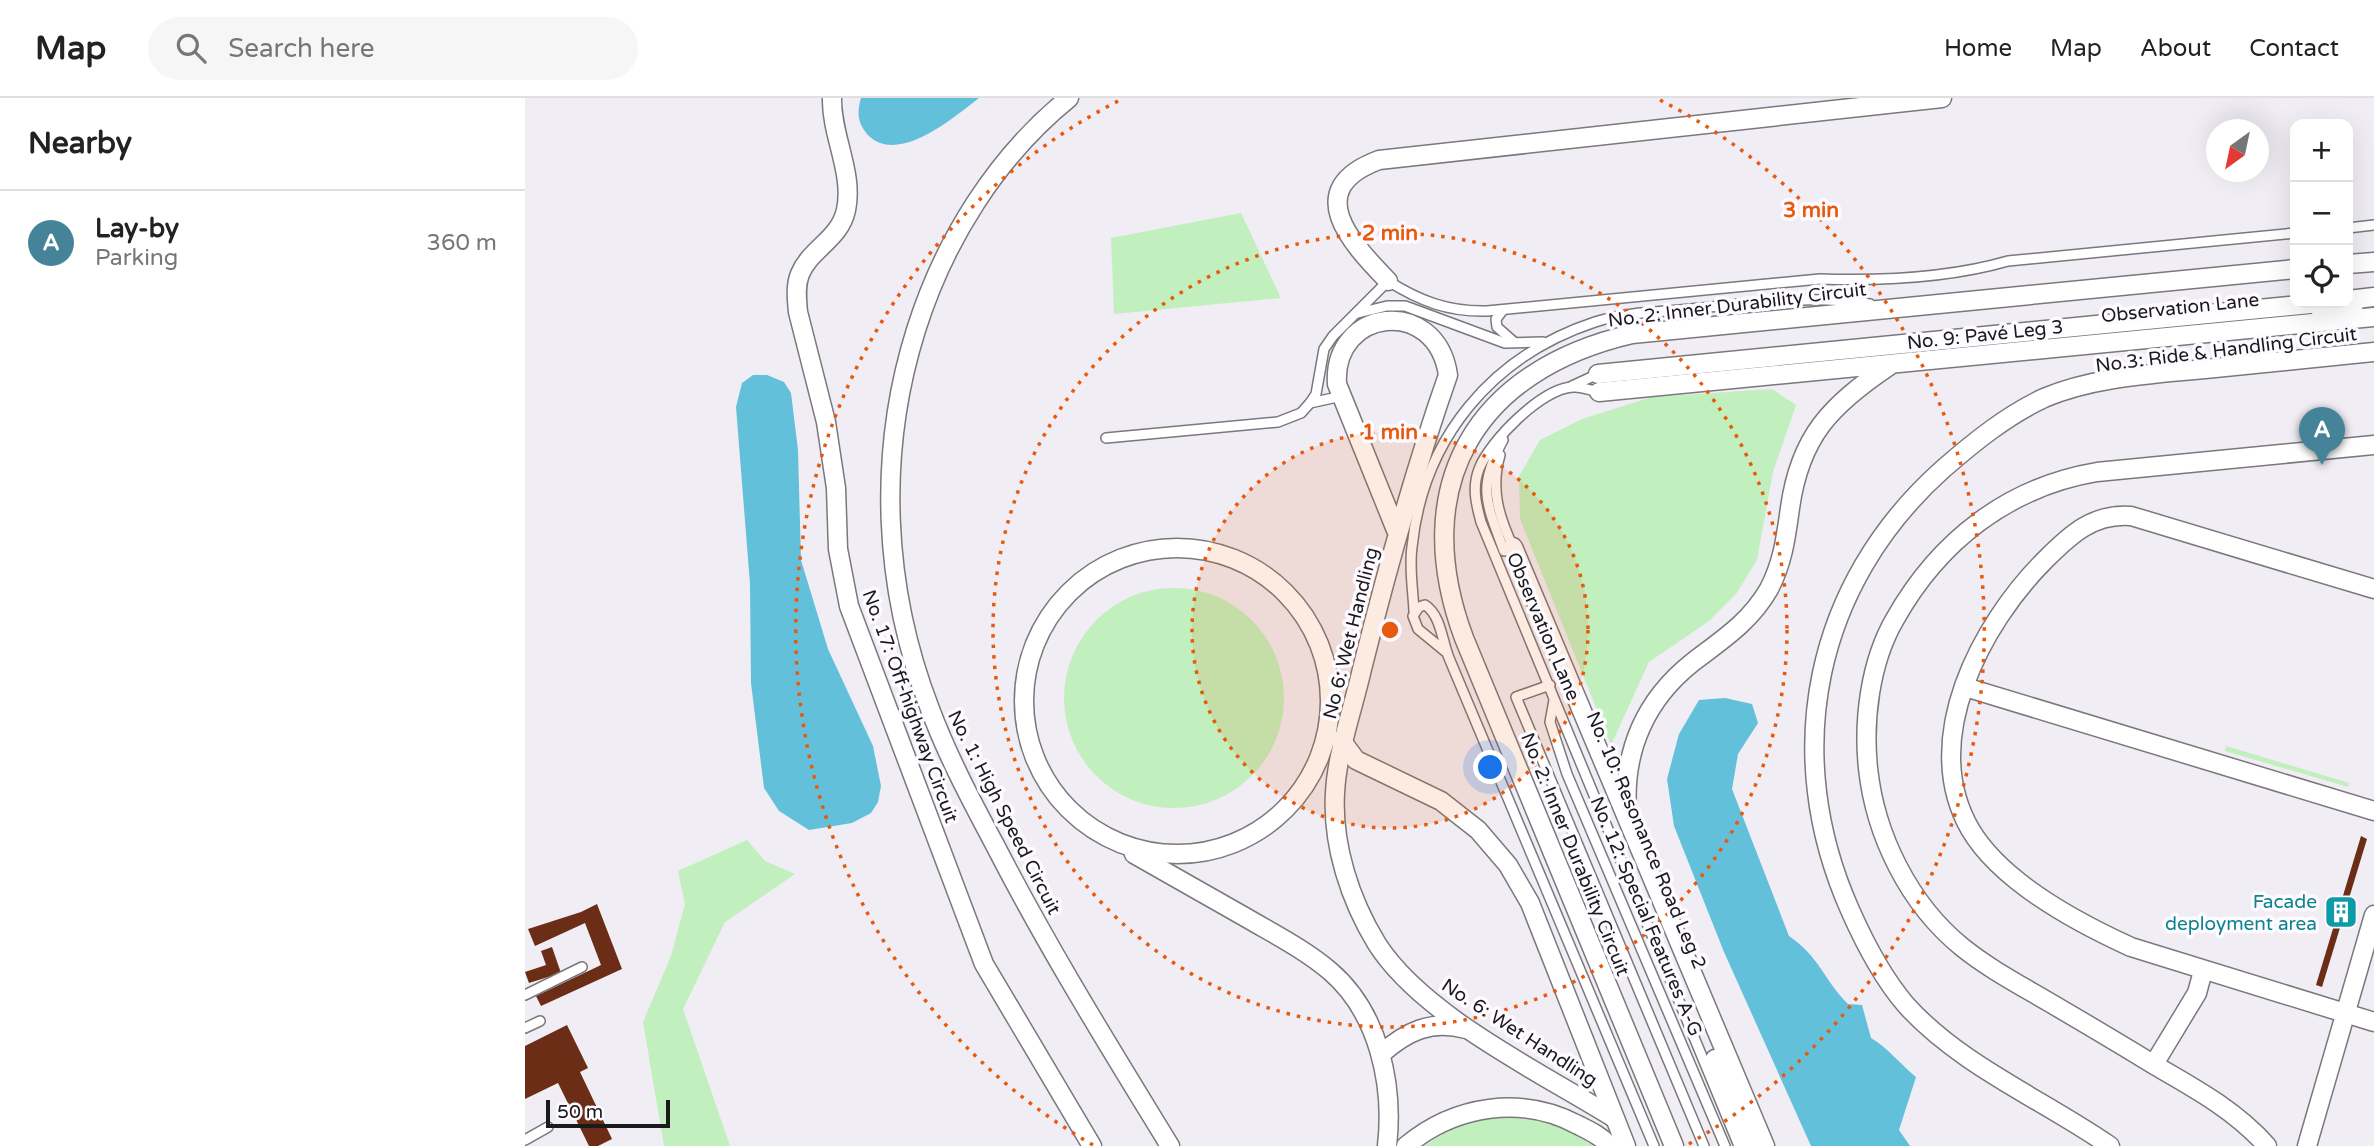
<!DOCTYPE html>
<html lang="en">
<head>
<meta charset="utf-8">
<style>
  body { margin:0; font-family:"Varela Round",sans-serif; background:#f6f6f6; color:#222 }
  .controls { position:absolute; right:21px; top:21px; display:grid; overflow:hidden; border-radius:14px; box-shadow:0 7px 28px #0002 }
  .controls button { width:63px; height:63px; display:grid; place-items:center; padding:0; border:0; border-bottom:2px solid #e0e0e0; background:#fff; color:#222; font:35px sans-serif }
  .compass { position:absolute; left:1681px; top:21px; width:63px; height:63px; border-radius:50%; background:#fff; box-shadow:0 7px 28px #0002; rotate:213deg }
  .scale { position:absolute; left:21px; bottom:18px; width:124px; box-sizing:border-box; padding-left:7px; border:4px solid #1a191b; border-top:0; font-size:19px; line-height:24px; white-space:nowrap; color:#1a191b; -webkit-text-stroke:5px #fdfbff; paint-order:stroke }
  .you { position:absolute; left:966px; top:670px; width:24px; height:24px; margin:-18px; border:5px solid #fff; border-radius:50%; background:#1a73e8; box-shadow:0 0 0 10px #1a73e833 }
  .badge { display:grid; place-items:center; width:46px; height:46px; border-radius:50%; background:#448398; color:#fff; font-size:23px; font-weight:700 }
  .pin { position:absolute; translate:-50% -58px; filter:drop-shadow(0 2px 4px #0008) }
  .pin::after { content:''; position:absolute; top:37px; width:24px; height:21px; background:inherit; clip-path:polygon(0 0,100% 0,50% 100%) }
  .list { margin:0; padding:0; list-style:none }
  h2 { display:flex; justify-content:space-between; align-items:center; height:91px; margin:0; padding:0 28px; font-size:30px }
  h2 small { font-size:23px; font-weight:400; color:#767676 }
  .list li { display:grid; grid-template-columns:46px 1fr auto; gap:21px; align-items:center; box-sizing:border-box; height:105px; padding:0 28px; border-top:2px solid #e0e0e0 }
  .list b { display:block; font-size:26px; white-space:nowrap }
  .list p { margin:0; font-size:23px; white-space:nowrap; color:#767676 }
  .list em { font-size:23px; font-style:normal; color:#767676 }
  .icon { flex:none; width:38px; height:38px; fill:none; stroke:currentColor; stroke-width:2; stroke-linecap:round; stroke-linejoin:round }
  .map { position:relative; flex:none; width:1849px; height:1048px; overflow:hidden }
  header { display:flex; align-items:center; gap:42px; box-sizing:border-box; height:98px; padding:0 35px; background:#fff; border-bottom:2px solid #e0e0e0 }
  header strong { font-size:33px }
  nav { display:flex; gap:38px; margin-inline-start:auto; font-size:24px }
  .search { width:490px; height:63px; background:#f6f6f6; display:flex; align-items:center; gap:18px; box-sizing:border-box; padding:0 24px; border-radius:38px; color:#767676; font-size:26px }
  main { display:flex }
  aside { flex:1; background:#fff }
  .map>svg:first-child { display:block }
</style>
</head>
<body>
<header>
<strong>Map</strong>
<div class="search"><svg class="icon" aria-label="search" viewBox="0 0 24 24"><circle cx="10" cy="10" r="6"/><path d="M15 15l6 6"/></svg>Search here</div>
<nav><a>Home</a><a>Map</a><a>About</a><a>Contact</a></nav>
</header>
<main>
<aside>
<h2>Nearby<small></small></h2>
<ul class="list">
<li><span class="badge">A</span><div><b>Lay-by</b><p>Parking</p></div><em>360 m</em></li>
</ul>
</aside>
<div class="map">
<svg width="1849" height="1048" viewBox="0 0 1849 1048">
  <rect width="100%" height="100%" fill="#f0edf4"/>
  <g fill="#c1efbe">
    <path d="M716,115L756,200L589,216L586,140Z"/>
    <path d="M1247,291L1271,307L1248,374L1232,462L1211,496L1184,523L1124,564L1086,647L995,421L994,378L1015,342L1057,321L1127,299Z"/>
    <circle cx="649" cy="600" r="110"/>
    <path d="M1701,648L1824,685L1823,689L1700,653Z"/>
    <path d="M222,742L240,763L270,776L200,824L158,911L205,1048H139L118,924L146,858L160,806L153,773Z"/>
    <path d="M979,1018L1027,1025L1071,1048H899L931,1028Z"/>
  </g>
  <g fill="#63c0da">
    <path d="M336,0H454C429,19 372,69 342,36C332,24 332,14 336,0Z"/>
    <path d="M228,277H242L259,284L266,295L273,352L276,462L303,551L348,648L356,688L353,704L346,715L327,725L284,732L254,713L239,690L226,585L225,486L211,309L217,285Z"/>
    <path d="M1200,600L1227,606L1233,625L1213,656L1207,691L1264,838C1295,859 1298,881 1323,906L1337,907L1346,940C1363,950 1375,966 1391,979L1374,1032L1385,1048H1286L1199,854L1149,728L1142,681L1154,636L1174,602Z"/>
  </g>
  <g fill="#6b2d16">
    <path d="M1836,738L1842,741L1797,889L1791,887Z"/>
    <path d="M72,806L97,871L16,908L11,898L76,867L60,825L10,848L3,831L56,814Z"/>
    <path d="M27,849L36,875L4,885L0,874L21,867L16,853Z"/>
    <path d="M42,927L63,970L55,974L87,1041L73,1048H64L33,985L0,1001V948Z"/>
  </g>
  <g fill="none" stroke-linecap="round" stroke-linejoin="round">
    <defs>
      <g id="lane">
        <path d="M1823,130L1849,127"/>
        <path d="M978,212L971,221L972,229L989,244"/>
        <path d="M1791,213L1833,209"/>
        <path d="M833,215L862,208H880L980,245L1018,244"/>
        <path d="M1047,288L1073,276"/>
        <path d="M1074,294C1067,293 1056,288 1048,289C1017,290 964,344 954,371C947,389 951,406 956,424L1214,1048"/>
        <path d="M785,305L817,298"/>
        <path d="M581,340L753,324L776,315L785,305L791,296L799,251L808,238L863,183C895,203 923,214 962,213L1295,181C1357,183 1424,180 1483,163L1770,135"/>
        <path d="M978,342C952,390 961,404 979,453"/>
        <path d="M975,357C965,391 974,419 988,449"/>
        <path d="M889,513C888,492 884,469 887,449C898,340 967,258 1070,224C1103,213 1141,214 1176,210C1232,204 1290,197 1345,206"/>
        <path d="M921,554L893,531L888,518L894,509L900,507C916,517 917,543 924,560L1129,1048"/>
        <path d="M1025,587L991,599L1179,1048"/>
        <path d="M1029,602L1025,624L1042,676L1200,1048"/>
        <path d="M0,897L57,869"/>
        <path d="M0,930L15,923"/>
        <path d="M0,1042L23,1029"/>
      </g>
      <g id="street">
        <path d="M307,0C306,37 329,75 321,112C315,141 285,151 275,176C270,188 272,202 273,214L301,324L311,390L313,451L324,508L459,866L567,1048"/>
        <path d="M544,0C471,59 419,143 391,232C352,356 358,490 405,611C423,659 447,704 471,749C524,852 585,950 645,1048"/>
        <path d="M1823,166L1849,164"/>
        <path d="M863,183C825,144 776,91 854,62L1417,0"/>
        <path d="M1823,202L1849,199"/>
        <path d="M1073,276L1795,205"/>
        <path d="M1074,294L1849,219"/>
        <path d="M871,432L812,286C807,210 911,197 923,277C889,374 862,471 837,571C828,611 812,654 810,695C807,747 825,802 852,846C898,918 1017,975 1089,1020"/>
        <path d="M988,449L1240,1048"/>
        <circle cx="652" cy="603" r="153"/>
        <path d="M1849,491L1606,418C1568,415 1545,437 1520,462C1456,526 1394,642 1445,731C1476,784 1551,824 1606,849L1849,924"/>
        <path d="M1440,589L1849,713"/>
        <path d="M816,642L831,662L916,703L953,732L983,767L1005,805L1101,1048"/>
        <path d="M1102,712C1098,652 1121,601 1168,564C1198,541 1225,524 1244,491C1258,464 1261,439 1265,410C1275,338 1306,307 1364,268"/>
        <path d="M609,756C646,777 683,798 720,819C749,836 779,851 805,873C854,915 869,987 862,1048"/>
        <path d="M856,956C881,934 906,921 941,931"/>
        <path d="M1190,961L1226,1048"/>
        <path d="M1629,966L1672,895L1678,873"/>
        <path d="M881,1048C930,1007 997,997 1053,1027C1065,1033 1076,1038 1085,1048"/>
        <path d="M1149,1048L939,540C882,387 951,272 1107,236L1770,171"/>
        <path d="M1585,1048C1519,1002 1436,968 1381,907C1357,879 1340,846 1325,812C1255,655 1289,486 1418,371C1449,344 1481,318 1519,300C1568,279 1628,276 1680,271C1736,265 1793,260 1849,254"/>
        <path d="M1742,1048C1711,1013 1671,991 1631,968C1595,946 1558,924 1522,903C1493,886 1463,870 1437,849C1384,806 1350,737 1343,670C1338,622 1345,564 1370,521C1414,443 1483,389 1572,374L1849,347"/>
        <path d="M1782,1048L1849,817"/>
      </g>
    </defs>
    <use href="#lane" stroke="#7a777d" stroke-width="12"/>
    <use href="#street" stroke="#7a777d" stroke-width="21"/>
    <use href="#lane" stroke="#fff" stroke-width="9"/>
    <use href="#street" stroke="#fff" stroke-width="18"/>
  </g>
  <circle cx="865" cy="532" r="198" fill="#e8590c" fill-opacity=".12"/>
  <g fill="none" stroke="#e8590c" stroke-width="3.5" stroke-dasharray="3.5 7">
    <circle cx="865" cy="532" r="198"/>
    <circle cx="865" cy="532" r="397"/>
    <path d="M568 1047A595 595 0 0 1 595 2M1135 2A595 595 0 0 1 1162 1047"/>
  </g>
  <defs>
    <symbol id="building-square" viewBox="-11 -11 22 22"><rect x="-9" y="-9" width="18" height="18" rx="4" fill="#0f9aa8" stroke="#fdfbff"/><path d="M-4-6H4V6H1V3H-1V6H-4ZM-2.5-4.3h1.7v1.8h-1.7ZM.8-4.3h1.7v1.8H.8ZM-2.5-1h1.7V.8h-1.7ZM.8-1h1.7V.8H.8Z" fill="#fff"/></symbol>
  </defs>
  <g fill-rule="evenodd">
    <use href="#building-square" x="1797" y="795" width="38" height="38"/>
  </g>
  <g text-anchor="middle" stroke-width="7" stroke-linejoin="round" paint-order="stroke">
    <g font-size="19" fill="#1a191b" stroke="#fdfbff">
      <text transform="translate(1212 206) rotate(-7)" y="7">No. 2: Inner Durability Circuit</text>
      <text transform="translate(1655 209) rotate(-6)" y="7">Observation Lane</text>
      <text transform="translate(1460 236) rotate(-6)" y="7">No. 9: Pavé Leg 3</text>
      <text transform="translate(1701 251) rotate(-7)" y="7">No.3: Ride &amp; Handling Circuit</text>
      <text transform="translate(1019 528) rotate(67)" y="7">Observation Lane</text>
      <text transform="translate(825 535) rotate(-76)" y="7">No 6: Wet Handling</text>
      <text transform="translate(386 608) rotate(70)" y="7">No. 17: Off-highway Circuit</text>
      <text transform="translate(480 714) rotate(63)" y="7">No. 1: High Speed Circuit</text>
      <text transform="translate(1122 742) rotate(67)" y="7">No. 10: Resonance Road Leg 2</text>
      <text transform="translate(1051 756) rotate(68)" y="7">No. 2: Inner Durability Circuit</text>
      <text transform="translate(1122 818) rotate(67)" y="7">No. 12: Special Features A-G</text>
      <text transform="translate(995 934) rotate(33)" y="7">No. 6: Wet Handling</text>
    </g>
    <g font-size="19" fill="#0d838f" stroke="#fdfbff" text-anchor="end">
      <text x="1792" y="810">Facade<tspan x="1792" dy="22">deployment area</tspan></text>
    </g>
  </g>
  <circle cx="865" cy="532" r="10" fill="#e8590c" stroke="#fdfbff" stroke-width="3.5"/>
  <g font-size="21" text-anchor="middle" font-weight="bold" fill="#e8590c" stroke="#fdfbff" stroke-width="7" stroke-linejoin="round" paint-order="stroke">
    <text x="1286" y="119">3 min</text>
    <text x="865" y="142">2 min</text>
    <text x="865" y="341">1 min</text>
  </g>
</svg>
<div class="controls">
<button>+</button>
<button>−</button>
<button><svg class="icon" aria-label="locate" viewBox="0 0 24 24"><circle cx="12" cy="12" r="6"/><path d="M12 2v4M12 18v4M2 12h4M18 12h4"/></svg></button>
</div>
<svg class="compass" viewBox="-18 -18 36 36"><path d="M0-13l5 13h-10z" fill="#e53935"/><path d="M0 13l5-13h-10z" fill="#767676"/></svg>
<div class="scale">50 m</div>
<div class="you"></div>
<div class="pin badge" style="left:1797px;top:367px">A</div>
</div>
</main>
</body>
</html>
